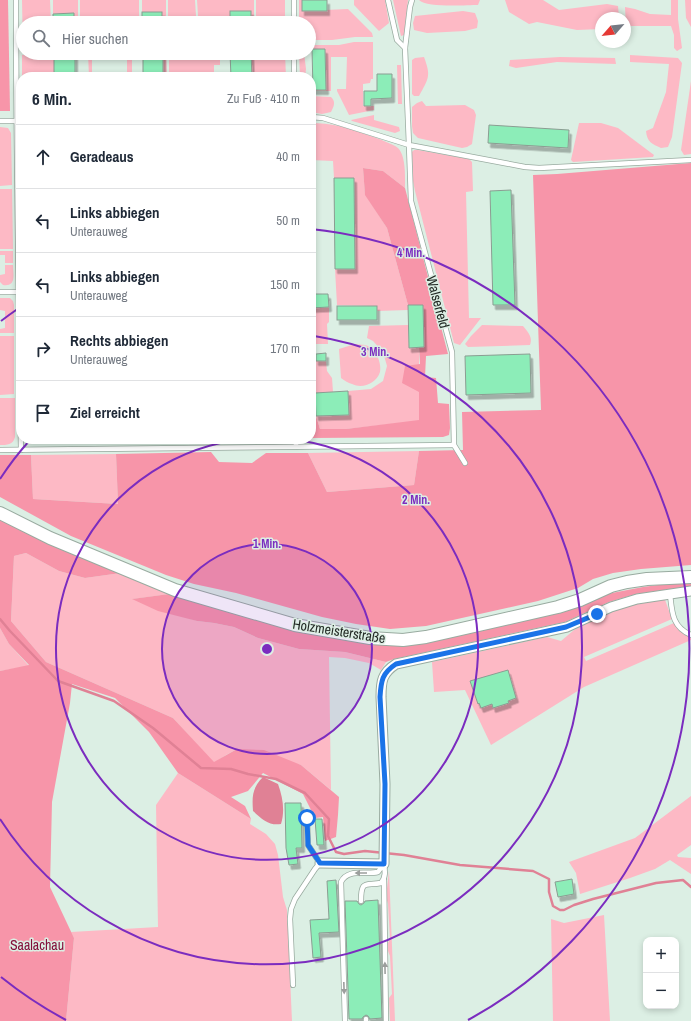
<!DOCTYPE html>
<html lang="de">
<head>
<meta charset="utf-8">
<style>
  body { margin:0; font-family:"Archivo Narrow",sans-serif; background:#f2f2f3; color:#1f2937 }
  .controls { position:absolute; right:12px; bottom:12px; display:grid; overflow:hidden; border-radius:8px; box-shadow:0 2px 6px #0003 }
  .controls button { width:36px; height:36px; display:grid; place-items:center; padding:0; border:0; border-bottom:1px solid #e0e1e3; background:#fff; color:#1f2937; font:20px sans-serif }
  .compass { position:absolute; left:595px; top:12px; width:36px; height:36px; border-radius:50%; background:#fff; box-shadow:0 2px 6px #0003; rotate:242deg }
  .stop { position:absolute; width:12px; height:12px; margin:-9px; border:3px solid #1a73e8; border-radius:50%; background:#fff }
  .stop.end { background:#1a73e8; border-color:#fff; box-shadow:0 1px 4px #0008 }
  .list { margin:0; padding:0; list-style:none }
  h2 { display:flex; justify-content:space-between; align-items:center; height:52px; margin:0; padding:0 16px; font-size:17px }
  h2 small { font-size:13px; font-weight:400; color:#747a83 }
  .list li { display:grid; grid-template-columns:26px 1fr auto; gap:12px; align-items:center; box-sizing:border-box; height:64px; padding:0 16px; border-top:1px solid #e0e1e3 }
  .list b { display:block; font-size:15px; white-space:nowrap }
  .list p { margin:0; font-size:13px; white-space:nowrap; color:#747a83 }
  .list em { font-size:13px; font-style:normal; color:#747a83 }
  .icon { flex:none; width:22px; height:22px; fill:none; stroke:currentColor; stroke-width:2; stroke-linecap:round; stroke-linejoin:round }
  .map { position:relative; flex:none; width:691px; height:1021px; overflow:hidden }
  .search { position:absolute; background:#fff; box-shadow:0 2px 6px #0003; left:16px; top:16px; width:300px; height:44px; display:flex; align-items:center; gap:10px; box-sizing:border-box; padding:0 14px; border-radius:22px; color:#747a83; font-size:15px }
  .panel { position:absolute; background:#fff; box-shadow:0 2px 6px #0003; left:16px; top:72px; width:300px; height:372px; border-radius:16px }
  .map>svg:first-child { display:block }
</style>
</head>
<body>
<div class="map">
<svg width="691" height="1021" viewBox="0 0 691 1021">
  <defs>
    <filter id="shadow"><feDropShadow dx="2.5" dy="4.5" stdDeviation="0" flood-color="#0004"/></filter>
  </defs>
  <rect width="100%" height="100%" fill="#dcefe4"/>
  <g fill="#fdb9c5">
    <path d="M22,0H50L51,23H23V52Z"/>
    <path d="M53,0H78V23H74V13L53,14Z"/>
    <rect x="80" y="0" width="59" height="23"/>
    <path d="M142,0H166V23H162V12H142Z"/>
    <path d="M168,0H195L196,16L199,23H168Z"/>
    <path d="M197,0H254V23H251L250,11H230V23H201L198,16Z"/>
    <rect x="256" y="0" width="29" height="23"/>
    <path d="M299,0H302V11L348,9L372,33L373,37H355L332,40H309V23H299Z"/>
    <path d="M354,0H385L389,23L379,31L354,5Z"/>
    <path d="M393,0H408L404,35L401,36Z"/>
    <path d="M419,0H480L478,5C466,5 426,8 419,0Z"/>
    <path d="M505,0H543L559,10L607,4L618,6L619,18H601V29L577,30L537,22L529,24L509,12Z"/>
    <path d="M671,0H678V19L682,48L677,51L674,48V35L671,26H626L625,7L635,9L650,14L671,15Z"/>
    <path d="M685,0H691V27L686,18Z"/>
    <path d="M463,11L475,13L478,21L477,28L465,31L427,33L414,30L413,23L415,16Z"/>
    <path d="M354,42H373V79H371L370,83L363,84V106H374V110L349,115L337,91V89H346L347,57H331V91H313V90H326L325,49H312V45H339Z"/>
    <path d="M88,53H92V77H89Z"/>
    <rect x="127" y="53" width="5" height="24"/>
    <path d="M163,53H166L167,77H163Z"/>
    <path d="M169,53L220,54V65H214V77H169Z"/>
    <path d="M255,53H285L286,77H252L251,58L255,57Z"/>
    <path d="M299,53H304L306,69L305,77H300Z"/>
    <path d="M54,54V77H22V55Z"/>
    <path d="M630,55L678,58L682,63L672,137L668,147L661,148C652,144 647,142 646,131L653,128L666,92L669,64L630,62Z"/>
    <path d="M424,57C431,76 429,78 419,96H414L412,94V60L415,58Z"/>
    <path d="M560,57L615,58L616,64L557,62L516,68L509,66L510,60Z"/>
    <path d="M397,65H401L402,104H398Z"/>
    <path d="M691,81V154L684,155L681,150Z"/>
    <path d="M311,96L331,97C336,102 334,106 331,112L322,114L311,112Z"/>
    <path d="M422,101L426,106L465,105L474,110L476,115L472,144L467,147L462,148L418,138L413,133L412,126V107L417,103Z"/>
    <path d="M374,115V120L399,127L400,131L395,133L352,121L351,120Z"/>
    <path d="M311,123C320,123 330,124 339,126C348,128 395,143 399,149C406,158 405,177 405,188L383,171L363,168L365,194L387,228L408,305V310L377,311V306L337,305L335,269H355L354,178H334L333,161L311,160Z"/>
    <path d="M579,123H601L618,128L654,155L653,157L573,162L571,160Z"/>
    <path d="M0,127L8,128L11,133L12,185L0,186Z"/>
    <path d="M414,150H418L469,159L472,162L473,191L466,192L469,318H481L460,345L454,343L415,191L413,181L412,152Z"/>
    <path d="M0,189H12L13,249H0Z"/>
    <path d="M0,251H13V263H5V255H0Z"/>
    <path d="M5,265H13C13,274 17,287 3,285L0,282V275L5,274Z"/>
    <path d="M0,298H10L13,301L14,305V333H0V329L5,328V311L0,310Z"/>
    <path d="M329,307V322L327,324L328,344H311V308Z"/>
    <path d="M408,325L409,347H419V421L346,429H320L316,416L349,415L348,391L371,389L383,381L387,366L383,352L373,341L367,338L369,326Z"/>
    <path d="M482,325L523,326C528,332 533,337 530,345L468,347L465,344L471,336Z"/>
    <path d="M0,336H14V394L0,395Z"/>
    <path d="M355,344C359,345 364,344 368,346C376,349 382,364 380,372C376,384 362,389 352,384C348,383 344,380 341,378L339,349Z"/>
    <path d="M311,351H316V361H326L327,371L332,378L333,392L315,393L311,387Z"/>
    <path d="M0,398H15V437C13,445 7,445 0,445Z"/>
    <path d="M26,439H82L81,443L77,444H32L29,443Z"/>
    <path d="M111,439H174L173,441L170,443H114L112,442Z"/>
    <path d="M186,439H231V442L186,441Z"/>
    <path d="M419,451L414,485L327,492L308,453Z"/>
    <path d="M116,454L118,504L33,499L31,455Z"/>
    <path d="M26,553L59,571L85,578L121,573L169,594L133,599L197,621L214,623L234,627L258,638L299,649L345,652L386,662L381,670L369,663L345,658L329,657L331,790L301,765L237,749L226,755L214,763L173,718L46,662L11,621L14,556Z"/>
    <path d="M664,597L672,619L584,657L586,661L674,623C677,630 684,634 691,638V640L584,687L491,745L465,690L434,692L432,662L547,637L561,641L574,630L599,617L627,606Z"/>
    <path d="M0,628L9,644L29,666L0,671Z"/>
    <path d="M178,773L251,819L250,824L266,834L275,844L278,855L283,897L287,910L292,1021H66L74,938L71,932L158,927L156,805Z"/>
    <path d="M691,796V845L677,855L678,857L691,858V874L670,860L655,869L630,878L580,894L576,873L569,862L635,838Z"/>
    <path d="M389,871L395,1021H390L389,998L392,994L390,956L388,951L387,945L390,939L388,904L386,897Z"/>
    <path d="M604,915L610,1021H553L551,919L564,923Z"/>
  </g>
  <g fill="#f795a9">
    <path d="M0,0H8L10,111H0Z"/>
    <path d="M691,163V565L641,569L613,573L593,579L578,588L538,601L426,626L390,629L356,624L322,617L236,593L194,584L166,575L71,536L0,497V455H31L33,499L118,504L116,454L211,452L219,462L252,463L266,453H308L327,492L414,485L419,451L463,450L462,412L541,410L533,175L557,174Z"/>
    <path d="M363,168L383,171L405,188L448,354L426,356L425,377L436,378L438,403L449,404L450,428L449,435L443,437L311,438V387L315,393L316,416L320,429H346L419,420V392L402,383L405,366L420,364L419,347H424L423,305H408L387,228L365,195Z"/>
    <path d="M0,517L121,573L85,578L59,571L26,553L14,556L11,621L46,662L173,718L214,762L237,749L264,750L301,765L339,797L338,815L336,837L325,841L323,817L315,818L303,794L263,773L248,791L231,797L245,806L251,819L178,773L149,732L115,698L72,684L70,703L52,802L50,887L74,938L66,1021H0V671L29,665L9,644L0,628Z"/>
    <path d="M691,582V586L636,594L609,602L565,622L394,659L386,662L345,652L299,649L258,638L234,627L214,623L197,621L158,611L132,599L169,594L294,631L427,643L557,613L599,597L612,593L643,587L673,583Z"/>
  </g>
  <path fill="#e08195" d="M263,777L278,784C283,798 285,811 281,824C269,826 262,819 253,811C252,797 252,788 263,777Z"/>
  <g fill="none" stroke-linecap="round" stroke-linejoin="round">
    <path stroke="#e08195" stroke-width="2.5" d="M0,619L10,631L58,681L114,701L153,728L201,768L231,769L248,774L276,779L305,793L329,819L328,836L336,852L344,854L365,851L404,855L460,865L533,871L549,879V892L553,906L560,910H564L574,905L593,899L656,883L683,880L691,887"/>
  </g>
  <g fill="#8cedb8" stroke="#8b9d92" filter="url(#shadow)">
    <rect x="302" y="0" width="25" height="11"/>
    <rect x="230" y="11" width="21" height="12"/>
    <rect x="142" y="12" width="20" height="11"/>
    <path d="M74,13V23H53V14Z"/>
    <path d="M312,49H325L326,90H313Z"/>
    <rect x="54" y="53" width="21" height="24"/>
    <rect x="143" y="53" width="20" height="24"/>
    <path d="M230,53H251L252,77H231Z"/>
    <path d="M377,74H392V98L371,99V106H364V91H377Z"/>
    <path d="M489,125L569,130L568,148L488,143Z"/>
    <path d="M334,178H354L355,269H335Z"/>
    <path d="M511,190L515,305H493L490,191Z"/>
    <path d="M311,294H328L329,307L311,308Z"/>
    <path d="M408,305H423L424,347L409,348Z"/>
    <rect x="337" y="306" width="40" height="14"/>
    <path d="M326,353V361H316V354Z"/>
    <path d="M530,354L531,393L466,395L465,356Z"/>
    <path d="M348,391L349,415L316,416L315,393Z"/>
    <path d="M508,670L516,698L508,701L509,703L493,708L492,704L481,708L479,703L478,704L470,681Z"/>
    <path d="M285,803H301L302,848H296L298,864L289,865L286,848Z"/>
    <path d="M315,819H322L324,845H317Z"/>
    <path d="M572,879L574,894L558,897L555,882Z"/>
    <path d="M336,880L339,932L319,933L321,957L313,958L310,920L329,919L327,881Z"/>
    <path d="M378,900L382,1018L370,1019L368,1016L366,1015L363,1017L362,1019H349L345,901H357L359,904L361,905L364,903L365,901Z"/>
  </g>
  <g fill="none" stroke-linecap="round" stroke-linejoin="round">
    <defs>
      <g id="lane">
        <path d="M16,0C16,150 19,300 21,450"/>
        <path d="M388,0L397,40L405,48L409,145L525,167L539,168L691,160"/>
        <path d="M294,23V0"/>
        <path d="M405,48L410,7L412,0"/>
        <path d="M294,53V77"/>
        <path d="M311,117L323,118L409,145L411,201L452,352L454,445L465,463"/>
        <path d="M0,121H21"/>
        <path d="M0,292H21"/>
        <path d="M296,439V446"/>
        <path d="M0,450L454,445"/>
        <path d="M670,594C672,612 672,627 691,635"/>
        <path d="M384,880L386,1021"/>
        <path d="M293,985L290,919L291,909L295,899L315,869L320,863L308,845L307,818"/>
        <path d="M366,1019V1021"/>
        <path d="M345,1021L341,882C348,868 366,875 378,872L384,864C385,871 386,877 381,883C366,886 361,879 361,901"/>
      </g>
      <path id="street" d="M320,863L384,864L385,784L381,697C381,681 382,673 396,664L567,627L611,607L637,599L691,591"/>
      <path id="secondary" d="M0,513L50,538L175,590L295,625L370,638L403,640L426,637L558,607L580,600L611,586L627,582L647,579L691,577"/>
    </defs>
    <use href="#lane" stroke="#99aba0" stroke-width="6"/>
    <use href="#street" stroke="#99aba0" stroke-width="11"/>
    <use href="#secondary" stroke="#99aba0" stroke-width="14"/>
    <use href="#lane" stroke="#fff" stroke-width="4.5"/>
    <use href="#street" stroke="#fff" stroke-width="9"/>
    <use href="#secondary" stroke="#fff" stroke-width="12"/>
  </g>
  <defs><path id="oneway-solid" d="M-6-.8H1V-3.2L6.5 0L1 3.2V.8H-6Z"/></defs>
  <g fill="#9c9f9d">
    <use href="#oneway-solid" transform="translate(361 873) rotate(-180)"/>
    <use href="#oneway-solid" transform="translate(385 968) rotate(-91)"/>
    <use href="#oneway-solid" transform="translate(344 988) rotate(88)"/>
  </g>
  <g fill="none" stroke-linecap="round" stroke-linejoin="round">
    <path stroke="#1a73e8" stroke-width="5" d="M307,818L308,845L320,863L384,864L385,784L380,697C381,681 382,673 396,664L566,627L597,614"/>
  </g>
  <circle cx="267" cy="649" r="105" fill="#7b2cbf" fill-opacity=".12"/>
  <g fill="none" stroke="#7b2cbf" stroke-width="2">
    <circle cx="267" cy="649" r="105"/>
    <path d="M289 439A211 211 0 1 1 245 439"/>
    <path d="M0 479A316 316 0 0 1 30 440M314 336A316 316 0 1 1 0 819"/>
    <path d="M66 1020A422 422 0 0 1 1 977M1 321A422 422 0 0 1 19 308M311 229A422 422 0 0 1 468 1020"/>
  </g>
  <g text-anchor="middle" stroke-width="3" stroke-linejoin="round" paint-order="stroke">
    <g font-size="14" fill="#232a25" stroke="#dcefe4">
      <text transform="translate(438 302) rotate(75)" y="5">Walserfeld</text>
      <text transform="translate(339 631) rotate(9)" y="5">Holzmeisterstraße</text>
    </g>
    <g font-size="14" fill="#830f3a" stroke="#dcefe4">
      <text x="37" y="950">Saalachau</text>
    </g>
  </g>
  <circle cx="267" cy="649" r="6" fill="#7b2cbf" stroke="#dcefe4" stroke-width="2"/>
  <g font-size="12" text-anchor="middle" font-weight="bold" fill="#7b2cbf" stroke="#dcefe4" stroke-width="3" stroke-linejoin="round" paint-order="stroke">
    <text x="411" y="257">4 Min.</text>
    <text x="375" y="356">3 Min.</text>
    <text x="416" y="504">2 Min.</text>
    <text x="267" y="548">1 Min.</text>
  </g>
</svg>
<div class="controls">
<button>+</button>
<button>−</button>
</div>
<svg class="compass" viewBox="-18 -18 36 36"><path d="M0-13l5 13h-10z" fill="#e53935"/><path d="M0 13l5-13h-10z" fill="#747a83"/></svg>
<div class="stop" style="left:307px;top:818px"></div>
<div class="stop end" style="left:597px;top:614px"></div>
<div class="search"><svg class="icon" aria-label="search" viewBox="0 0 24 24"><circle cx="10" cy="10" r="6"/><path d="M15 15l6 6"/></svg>Hier suchen</div>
<section class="panel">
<h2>6 Min.<small>Zu Fuß · 410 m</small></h2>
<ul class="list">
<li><svg class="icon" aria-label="ahead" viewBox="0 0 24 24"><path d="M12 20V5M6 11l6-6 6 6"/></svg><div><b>Geradeaus</b></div><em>40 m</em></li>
<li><svg class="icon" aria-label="left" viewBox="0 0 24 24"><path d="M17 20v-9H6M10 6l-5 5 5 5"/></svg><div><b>Links abbiegen</b><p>Unterauweg</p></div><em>50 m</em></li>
<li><svg class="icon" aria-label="left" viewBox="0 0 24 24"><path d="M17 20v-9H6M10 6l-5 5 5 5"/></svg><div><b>Links abbiegen</b><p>Unterauweg</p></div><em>150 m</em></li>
<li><svg class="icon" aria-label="right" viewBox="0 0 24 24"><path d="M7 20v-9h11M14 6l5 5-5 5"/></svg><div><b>Rechts abbiegen</b><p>Unterauweg</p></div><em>170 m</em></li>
<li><svg class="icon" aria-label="arrive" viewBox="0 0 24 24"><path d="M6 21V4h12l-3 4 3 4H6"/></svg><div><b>Ziel erreicht</b></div></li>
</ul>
</section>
</div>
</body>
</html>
